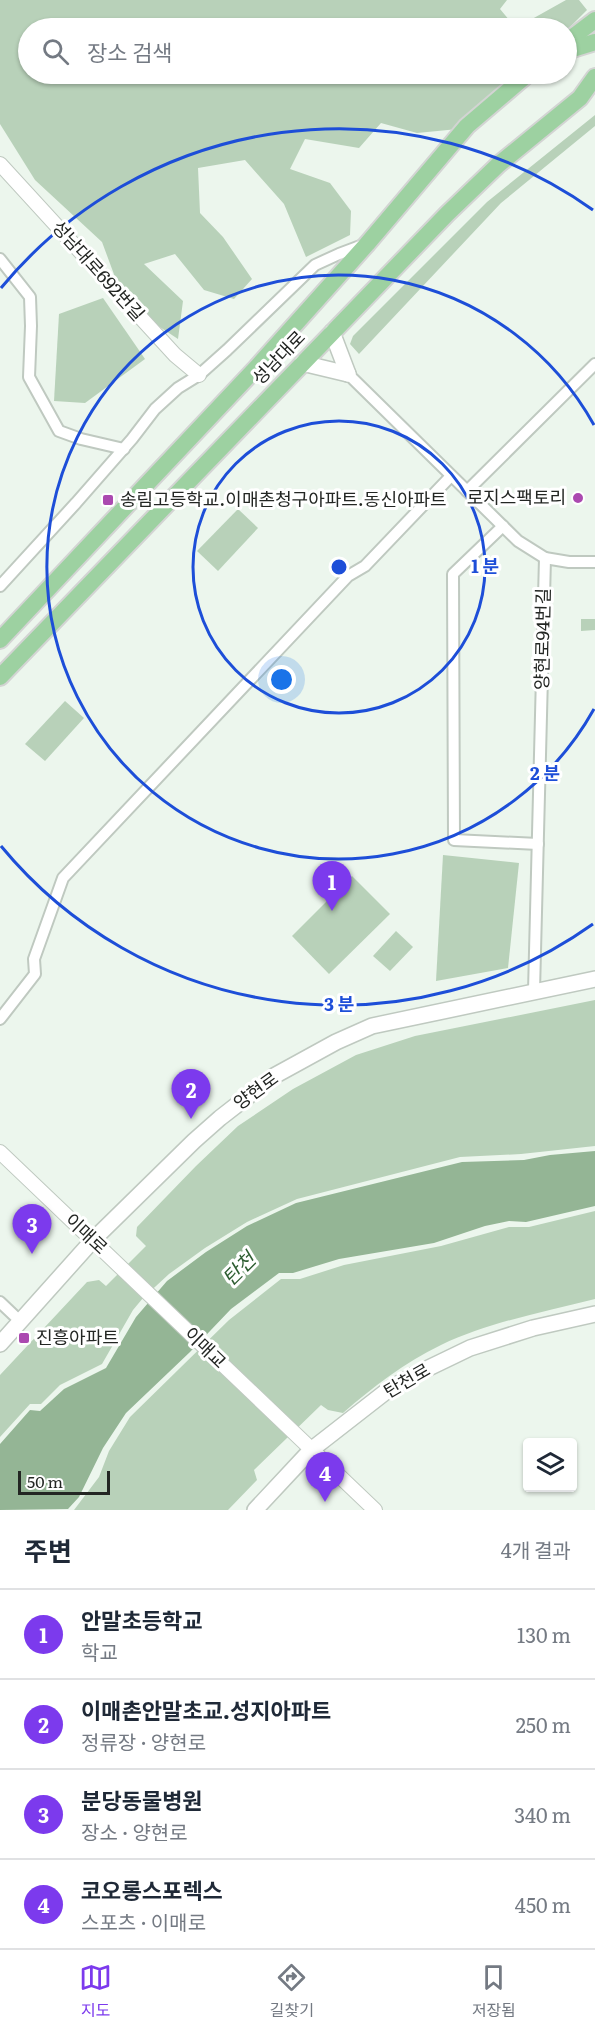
<!DOCTYPE html>
<html lang="ko">
<head>
<meta charset="utf-8">
<style>
  body { margin:0; font-family:Literata,"Noto Sans KR",serif; background:#f2f2f3; color:#1f2937 }
  .controls { position:absolute; right:18px; bottom:18px; display:grid; overflow:hidden; border-radius:6px; box-shadow:0 2px 4px #0004 }
  .controls button { width:54px; height:54px; display:grid; place-items:center; padding:0; border:0; border-bottom:2px solid #e0e1e3; background:#fff; color:#1f2937; font:30px sans-serif }
  .scale { position:absolute; left:18px; bottom:15px; width:92px; box-sizing:border-box; padding-left:6px; border:3px solid #232623; border-top:0; font-size:16px; line-height:21px; white-space:nowrap; color:#232623; -webkit-text-stroke:4px #fff; paint-order:stroke }
  .you { position:absolute; left:282px; top:680px; width:21px; height:21px; margin:-15px; border:4px solid #fff; border-radius:50%; background:#1a73e8; box-shadow:0 0 0 9px #1a73e833 }
  .badge { display:grid; place-items:center; width:39px; height:39px; border-radius:50%; background:#7c3aed; color:#fff; font-size:20px; font-weight:700 }
  .pin { position:absolute; translate:-50% -50px; filter:drop-shadow(0 2px 3px #0008) }
  .pin::after { content:''; position:absolute; top:32px; width:21px; height:18px; background:inherit; clip-path:polygon(0 0,100% 0,50% 100%) }
  .list { margin:0; padding:0; list-style:none }
  h2 { display:flex; justify-content:space-between; align-items:center; height:78px; margin:0; padding:0 24px; font-size:26px }
  h2 small { font-size:20px; font-weight:400; color:#747a83 }
  .list li { display:grid; grid-template-columns:39px 1fr auto; gap:18px; align-items:center; box-sizing:border-box; height:90px; padding:0 24px; border-top:2px solid #e0e1e3 }
  .list b { display:block; font-size:22px; white-space:nowrap }
  .list p { margin:0; font-size:20px; white-space:nowrap; color:#747a83 }
  .list em { font-size:20px; font-style:normal; color:#747a83 }
  .icon { flex:none; width:33px; height:33px; fill:none; stroke:currentColor; stroke-width:2; stroke-linecap:round; stroke-linejoin:round }
  .map { position:relative; flex:none; width:595px; height:1510px; overflow:hidden }
  .search { position:absolute; background:#fff; box-shadow:0 2px 4px #0004; left:18px; right:18px; top:18px; height:66px; display:flex; align-items:center; gap:15px; box-sizing:border-box; padding:0 21px; border-radius:33px; color:#747a83; font-size:22px }
  .sheet { height:438px; background:#fff }
  nav { display:flex; justify-content:space-around; align-items:center; box-sizing:border-box; height:84px; border-top:2px solid #e0e1e3; background:#fff; font-size:16px; color:#747a83 }
  nav a { display:grid; justify-items:center; gap:3px }
  nav .on { color:#7c3aed }
  .map>svg:first-child { display:block }
</style>
</head>
<body>
<div class="map">
<svg width="595" height="1510" viewBox="0 0 595 1510">
  <rect width="100%" height="100%" fill="#ecf6ed"/>
  <g fill="#b8d1b9">
    <path d="M0,0H507L500,9L516,28L566,0H579L587,10L567,30L28,28V74H522L458,129L417,133L381,123L359,148L305,139L290,169L330,183L351,211L350,235L306,257L284,204L245,160L198,168L200,213L223,237L252,279L234,299L204,290L175,254L144,264L183,301L178,339L125,304L102,242L35,180L0,124Z"/>
    <path d="M595,115V126L501,203L359,354L350,344L353,336L487,202Z"/>
    <path d="M103,298L145,359L85,403L54,401L59,314Z"/>
    <path d="M238,509L258,528L218,571L197,551Z"/>
    <path d="M581,619H595V630L581,631Z"/>
    <path d="M65,701L84,718L45,761L25,744Z"/>
    <path d="M443,855L519,863L508,968L436,981Z"/>
    <path d="M352,876L390,914L329,974L292,936Z"/>
    <path d="M396,931L413,947L390,971L373,956Z"/>
    <path d="M595,1000V1146L521,1154L460,1157L297,1199L247,1222L205,1248L169,1274L143,1298L133,1310L102,1364L60,1385L41,1404H30L0,1437V1375L87,1282L99,1280L106,1286L146,1246L136,1236L137,1227L196,1166L238,1126L293,1089L356,1055L415,1036Z"/>
    <path d="M595,1211V1299C544,1312 489,1322 441,1345C404,1363 373,1387 343,1413L328,1410L321,1405L254,1470L257,1480L228,1510H74L99,1477L109,1451L130,1417L229,1320L281,1279H300L344,1265L441,1246L509,1227H529Z"/>
  </g>
  <path fill="#94b595" d="M595,1151V1206L526,1222L509,1221L485,1226L434,1243L339,1259L293,1273H279L231,1309L190,1352L126,1413L103,1448L79,1497L68,1509L0,1510V1444L30,1410L40,1411L64,1389L106,1368L136,1317L167,1281L206,1252L247,1226L296,1203L462,1162L524,1160L550,1155Z"/>
  <g fill="none" stroke-linecap="round" stroke-linejoin="round">
    <defs>
      <g id="minor">
        <path d="M0,259L30,297L31,326L29,377L59,431L81,439L124,449"/>
        <path d="M348,374L518,541L545,558L534,991"/>
        <path d="M467,491L595,364"/>
        <path d="M503,526L453,574L454,840L538,844"/>
        <path d="M545,558L569,562H595"/>
        <path d="M0,586L76,503L132,439L155,409L178,388L199,375L227,350L315,265L339,254L363,245"/>
        <path d="M0,1019L35,974L34,959L63,878L348,576L365,566L451,476"/>
        <path d="M0,1302L21,1322"/>
      </g>
      <g id="tertiary">
        <path d="M0,164L175,355L199,375"/>
        <path d="M0,1152L375,1510"/>
      </g>
      <g id="secondary">
        <path d="M332,332L348,374"/>
        <path d="M302,363L348,374"/>
        <path d="M0,1344L93,1240L194,1141L220,1118L274,1076L336,1042L372,1026L595,979"/>
        <path d="M255,1510L311,1450L388,1390L412,1376L470,1348L533,1328L595,1314"/>
      </g>
      <g id="primary">
        <path d="M566,42L595,20"/>
        <path d="M566,51L595,42"/>
        <path d="M0,640L257,367L367,244L467,126L528,74"/>
        <path d="M0,677L447,214L498,165L580,98L595,77"/>
      </g>
    </defs>
    <use href="#minor" stroke="#bfc9c0" stroke-width="14"/>
    <use href="#tertiary" stroke="#bfc9c0" stroke-width="16"/>
    <use href="#secondary" stroke="#bfc9c0" stroke-width="18"/>
    <use href="#primary" stroke="#d3d4d3" stroke-width="20"/>
    <use href="#minor" stroke="#fff" stroke-width="10"/>
    <use href="#tertiary" stroke="#fff" stroke-width="14"/>
    <use href="#secondary" stroke="#fff" stroke-width="15"/>
    <use href="#primary" stroke="#9dd1a1" stroke-width="16"/>
  </g>
  <g fill="none" stroke="#1d4ed8" stroke-width="3">
    <circle cx="339" cy="567" r="146"/>
    <path d="M594 709A292 292 0 1 1 594 425"/>
    <path d="M593 924A438 438 0 0 1 1 846M1 288A438 438 0 0 1 593 210"/>
  </g>
  <g fill="#ab49b0" stroke="#fff" stroke-width="2">
    <circle cx="578" cy="498" r="6"/>
    <rect x="102" y="494" width="12" height="12" rx="3"/>
    <rect x="18" y="1332" width="12" height="12" rx="3"/>
  </g>
  <g text-anchor="middle" stroke-width="6" stroke-linejoin="round" paint-order="stroke">
    <g font-size="18" fill="#232623" stroke="#fff">
      <text transform="translate(98 271) rotate(48)" y="6">성남대로692번길</text>
      <text transform="translate(279 358) rotate(-46)" y="6">성남대로</text>
      <text transform="translate(543 639) rotate(-89)" y="6">양현로94번길</text>
      <text transform="translate(256 1091) rotate(-36)" y="6">양현로</text>
      <text transform="translate(86 1234) rotate(43)" y="6">이매로</text>
      <text transform="translate(205 1348) rotate(44)" y="6">이매교</text>
      <text transform="translate(407 1381) rotate(-30)" y="6">탄천로</text>
    </g>
    <g font-size="18" fill="#232623" stroke="#fff" text-anchor="start">
      <text x="566" y="504" text-anchor="end">로지스팩토리</text>
      <text x="120" y="506">송림고등학교.이매촌청구아파트.동신아파트</text>
      <text x="36" y="1344">진흥아파트</text>
    </g>
    <g font-size="20" font-style="italic" fill="#2d5d31" stroke="#fff">
      <text transform="translate(239 1269) rotate(-45)" y="7">탄천</text>
    </g>
  </g>
  <circle cx="339" cy="567" r="9" fill="#1d4ed8" stroke="#fff" stroke-width="3"/>
  <g font-size="18" text-anchor="middle" font-weight="bold" fill="#1d4ed8" stroke="#fff" stroke-width="6" stroke-linejoin="round" paint-order="stroke">
    <text x="485" y="573">1 분</text>
    <text x="545" y="780">2 분</text>
    <text x="339" y="1011">3 분</text>
  </g>
</svg>
<div class="controls">
<button><svg class="icon" aria-label="layers" viewBox="0 0 24 24"><path d="M12 4l9 5-9 5-9-5zM3 14l9 5 9-5"/></svg></button>
</div>
<div class="scale">50 m</div>
<div class="you"></div>
<div class="pin badge" style="left:332px;top:911px">1</div>
<div class="pin badge" style="left:191px;top:1119px">2</div>
<div class="pin badge" style="left:32px;top:1254px">3</div>
<div class="pin badge" style="left:325px;top:1502px">4</div>
<div class="search"><svg class="icon" aria-label="search" viewBox="0 0 24 24"><circle cx="10" cy="10" r="6"/><path d="M15 15l6 6"/></svg>장소 검색</div>
</div>
<section class="sheet">
<h2>주변<small>4개 결과</small></h2>
<ul class="list">
<li><span class="badge">1</span><div><b>안말초등학교</b><p>학교</p></div><em>130 m</em></li>
<li><span class="badge">2</span><div><b>이매촌안말초교.성지아파트</b><p>정류장 · 양현로</p></div><em>250 m</em></li>
<li><span class="badge">3</span><div><b>분당동물병원</b><p>장소 · 양현로</p></div><em>340 m</em></li>
<li><span class="badge">4</span><div><b>코오롱스포렉스</b><p>스포츠 · 이매로</p></div><em>450 m</em></li>
</ul>
</section>
<nav>
<a class="on"><svg class="icon" aria-label="map" viewBox="0 0 24 24"><path d="M3 6l6-2 6 2 6-2v14l-6 2-6-2-6 2zM9 4v14M15 6v14"/></svg>지도</a>
<a><svg class="icon" aria-label="directions" viewBox="0 0 24 24"><path d="M12 3l9 9-9 9-9-9zM9 14v-3h6M13 9l2 2-2 2"/></svg>길찾기</a>
<a><svg class="icon" aria-label="saved" viewBox="0 0 24 24"><path d="M7 4h10v16l-5-4-5 4z"/></svg>저장됨</a>
</nav>
</body>
</html>
